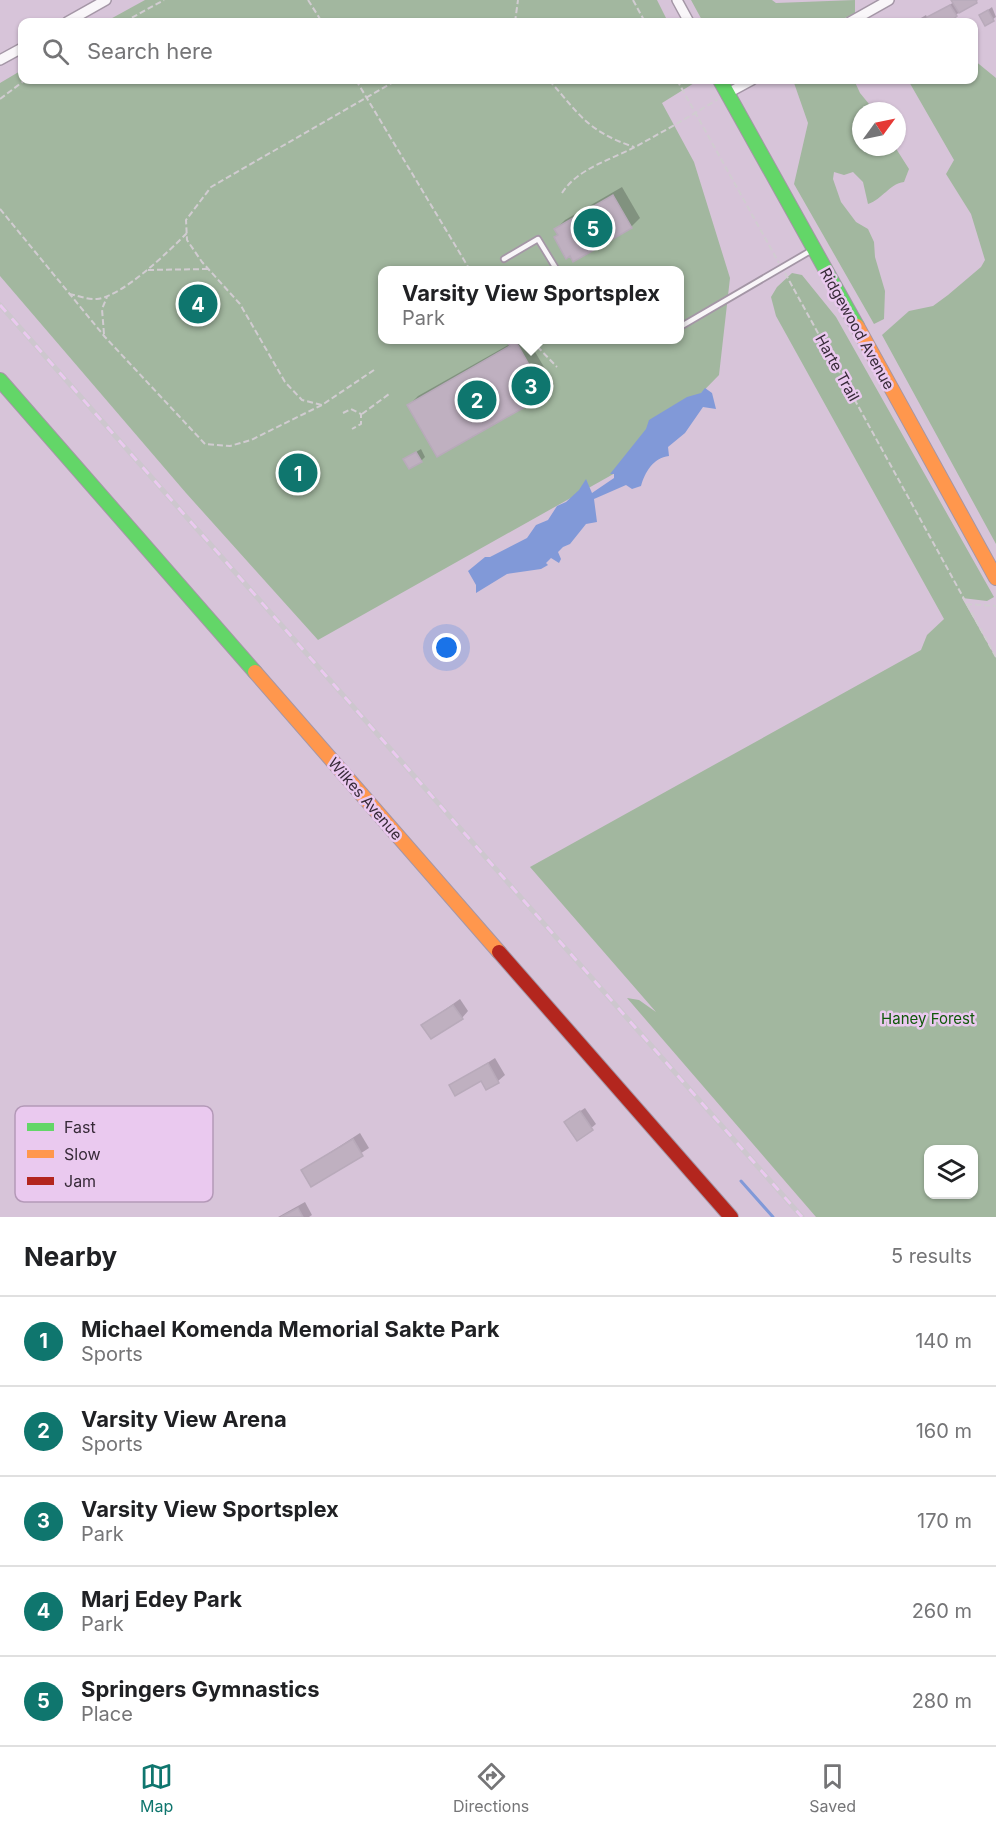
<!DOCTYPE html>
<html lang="en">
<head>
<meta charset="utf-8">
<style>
  body { margin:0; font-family:Inter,sans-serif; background:#f2f2f2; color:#202124 }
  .controls { position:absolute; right:18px; bottom:18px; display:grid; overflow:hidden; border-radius:12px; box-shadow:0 2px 4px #0004 }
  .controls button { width:54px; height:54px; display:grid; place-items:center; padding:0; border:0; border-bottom:2px solid #e0e0e0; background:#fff; color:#202124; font:30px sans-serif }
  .compass { position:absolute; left:852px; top:102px; width:54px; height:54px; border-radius:50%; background:#fff; box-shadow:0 2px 4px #0004; rotate:57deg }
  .you { position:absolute; left:447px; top:648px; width:21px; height:21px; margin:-15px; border:4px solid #fff; border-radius:50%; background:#1a73e8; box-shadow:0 0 0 9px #1a73e833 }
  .badge { display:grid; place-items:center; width:39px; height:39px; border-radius:50%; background:#0f766e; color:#fff; font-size:20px; font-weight:700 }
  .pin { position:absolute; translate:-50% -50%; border:3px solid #fff; box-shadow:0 2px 6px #0006 }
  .popup { position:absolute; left:378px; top:266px; width:306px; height:78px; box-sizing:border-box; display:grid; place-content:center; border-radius:12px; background:#fff; filter:drop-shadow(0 2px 4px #0005); font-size:20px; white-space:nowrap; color:#757577 }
  .popup b { font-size:22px; color:#202124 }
  .popup::after { content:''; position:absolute; left:50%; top:100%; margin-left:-12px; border:12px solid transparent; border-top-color:#fff }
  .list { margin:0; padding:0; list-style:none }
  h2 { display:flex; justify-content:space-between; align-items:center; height:78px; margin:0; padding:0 24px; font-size:26px }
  h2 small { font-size:20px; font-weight:400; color:#757577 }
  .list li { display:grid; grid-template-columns:39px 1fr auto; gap:18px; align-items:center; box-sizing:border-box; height:90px; padding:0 24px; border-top:2px solid #e0e0e0 }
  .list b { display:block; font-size:22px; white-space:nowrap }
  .list p { margin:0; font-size:20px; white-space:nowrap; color:#757577 }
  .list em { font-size:20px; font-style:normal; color:#757577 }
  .icon { flex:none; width:33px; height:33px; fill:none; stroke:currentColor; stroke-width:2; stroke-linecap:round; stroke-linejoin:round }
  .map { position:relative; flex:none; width:996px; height:1217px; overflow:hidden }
  .search { position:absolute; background:#fff; box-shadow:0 2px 4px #0004; left:18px; right:18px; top:18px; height:66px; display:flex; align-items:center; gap:15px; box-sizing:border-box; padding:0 21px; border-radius:12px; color:#757577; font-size:22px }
  .sheet { height:528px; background:#fff }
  nav { display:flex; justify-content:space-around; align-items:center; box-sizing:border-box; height:84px; border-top:2px solid #e0e0e0; background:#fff; font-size:16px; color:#757577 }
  nav a { display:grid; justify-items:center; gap:3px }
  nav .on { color:#0f766e }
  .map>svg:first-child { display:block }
</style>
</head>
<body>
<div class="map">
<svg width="996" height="1217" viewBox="0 0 996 1217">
  <rect width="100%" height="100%" fill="#d7c4d9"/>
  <g fill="#a2b79f" fill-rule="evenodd">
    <path d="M145,0H657L668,22H105Z"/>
    <path d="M691,0H772L776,3L855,0V13L837,22H703Z"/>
    <path d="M974,60L996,78V544L882,335L909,311L933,306L948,295L981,267L985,260L971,214L946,174L954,160L908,80H974Z"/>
    <path d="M22,70V80H699L662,103L694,162L730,278L719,375L633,463L318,640L186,493L0,276V83ZM382,270H680V340H382Z"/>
    <path d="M793,80H854L860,93L869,104L866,111H861V147H895L909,169L904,182C889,184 883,199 868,204L863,182L853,172L844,175L834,172L833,179L841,202L856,222L868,229L874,242L875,257L885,291L884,319L874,324L794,184L808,123Z"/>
    <path d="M792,273L802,275L836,317L994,597L987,601L962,598L996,658V1217H816L627,998L639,1000L656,1012L530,867L921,650L927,635L944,619L776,316L771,297L777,287ZM928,1150H974V1194H928Z"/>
  </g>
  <path fill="#8199d8" d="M705,388L712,393L716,409L703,407L685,433L668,447L669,456C653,458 645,472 641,486L632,489L626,485L594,499L597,522L586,524L570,544L563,547L558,552L561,559L559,563L551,558L546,563L548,565L541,569L507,574L476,593V585L468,571L485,557H490L527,538L536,525L548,520L557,506L566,502L579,490L586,479L592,493L614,478V474H610L646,429L649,420L687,397L701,393Z"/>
  <g fill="#0003">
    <path d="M954,0H978L945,22H914L926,15L928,19L954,2Z"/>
    <path d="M992,7L996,17L986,24L981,15Z"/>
    <path d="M622,187L640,218L631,227L571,254L556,229L565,220Z"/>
    <path d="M512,340H528L554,384L545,393L409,405L418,396L510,344Z"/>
    <path d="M421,449L425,457L421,461L405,459Z"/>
    <path d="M460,999L468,1011L462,1018L423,1025Z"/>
    <path d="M495,1058L505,1075L498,1081L487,1088L482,1079L451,1086Z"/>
    <path d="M585,1108L596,1124L578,1139L570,1118Z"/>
    <path d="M360,1133L369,1148L312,1185L303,1170Z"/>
    <path d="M305,1202L312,1215L309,1217H278Z"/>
  </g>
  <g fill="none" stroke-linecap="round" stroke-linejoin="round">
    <path stroke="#8199d8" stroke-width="3" d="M741,1181L773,1217"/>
  </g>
  <g fill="#bfb0c0" stroke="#b8aaba" stroke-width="1.5">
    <path d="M951,0H976L977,3L959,13Z"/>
    <path d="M950,5L957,16L951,21L930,22L927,17Z"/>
    <path d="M988,10L994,21L985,26L979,15Z"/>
    <path d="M613,195L632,228L573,262L570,256L566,259L554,237L558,235L554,229Z"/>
    <path d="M510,340H515L546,395L437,457L407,405L510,346L507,342Z"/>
    <path d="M416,452L422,462L409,469L403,459Z"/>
    <path d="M453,1005L463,1019L431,1039L421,1025Z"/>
    <path d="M488,1063L499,1083L486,1090L481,1081L455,1096L449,1085Z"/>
    <path d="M580,1111L593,1130L577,1141L564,1122Z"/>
    <path d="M353,1139L363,1156L311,1187L301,1170Z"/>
    <path d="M298,1208L303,1217H281Z"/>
  </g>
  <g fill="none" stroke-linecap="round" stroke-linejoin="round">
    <defs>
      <g id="lane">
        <path d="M504,259L538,239L557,270"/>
        <path d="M680,327L812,250"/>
      </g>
      <g id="street">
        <path d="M677,0L689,22"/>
        <path d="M67,22L106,0"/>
        <path d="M850,22L889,0"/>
        <path d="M0,60L22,48"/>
        <path d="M728,93L752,80"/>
      </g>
      <g id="fast">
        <path d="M720,80L857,326"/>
        <path d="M0,380L255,672"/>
      </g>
      <g id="slow">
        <path d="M857,326L996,578"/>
        <path d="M255,672L499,952"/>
      </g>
      <path id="jam" d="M499,952L731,1217"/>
    </defs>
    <use href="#lane" stroke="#a496a6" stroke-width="8"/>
    <use href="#street" stroke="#a496a6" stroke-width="12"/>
    <use href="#fast" stroke="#a496a6" stroke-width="16"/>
    <use href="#slow" stroke="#a496a6" stroke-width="16"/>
    <use href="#jam" stroke="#a496a6" stroke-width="16"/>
    <g stroke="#d1ccd1" stroke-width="2" stroke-dasharray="6 3" stroke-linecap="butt">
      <path d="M308,0L322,22"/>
      <path d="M633,0L645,22"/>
      <path d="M124,22L164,0"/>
      <path d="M515,22L518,0"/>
      <path d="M356,80L470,270"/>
      <path d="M549,80C580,115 587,131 634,147"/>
      <path d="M677,80L779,263"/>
      <path d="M0,99L25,80"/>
      <path d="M562,193C578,168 611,160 637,146C664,131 691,116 718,99"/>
      <path d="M0,209L105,337L205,444L230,446L251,440L322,405"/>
      <path d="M148,270L209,269"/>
      <path d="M785,273L996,657"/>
      <path d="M69,294C77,295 88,300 97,299C123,296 168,252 187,233"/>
      <path d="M104,334L102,309L107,297"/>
      <path d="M531,340L557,367"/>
      <path d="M374,370L322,405L302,400L285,382L240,304L202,262L187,240L186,220L211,187L397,80"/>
      <path d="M343,413L351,409L361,414V424L352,429"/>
      <path d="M362,414L389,394"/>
      <path d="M966,604L996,606"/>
    </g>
    <use href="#lane" stroke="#f9f6f9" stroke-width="4.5"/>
    <use href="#street" stroke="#f9f6f9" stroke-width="9"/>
    <use href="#fast" stroke="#63d668" stroke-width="14"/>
    <use href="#slow" stroke="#ff974d" stroke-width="14"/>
    <use href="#jam" stroke="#b3261e" stroke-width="14"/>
    <defs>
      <path id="rail" d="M0,305L802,1217"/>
    </defs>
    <use href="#rail" stroke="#cdc7ce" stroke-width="5"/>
    <use href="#rail" stroke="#eac9ef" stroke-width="3" stroke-dasharray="9" stroke-linecap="butt"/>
  </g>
  <g text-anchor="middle" stroke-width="5" stroke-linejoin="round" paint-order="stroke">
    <g font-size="15" fill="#372a38" stroke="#eac9ef">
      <text transform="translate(857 329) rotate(61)" y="5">Ridgewood Avenue</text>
      <text transform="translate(837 368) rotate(61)" y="5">Harte Trail</text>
      <text transform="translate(365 799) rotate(49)" y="5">Wilkes Avenue</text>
    </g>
    <g font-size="15" fill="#0f5809" stroke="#eac9ef">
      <text x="928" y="1024">Haney Forest</text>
    </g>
  </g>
  <rect x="15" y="1106" width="198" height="96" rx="9" fill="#eac9ef" stroke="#b499b8" stroke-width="1.5"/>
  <rect x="27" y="1123" width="27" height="8" fill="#63d668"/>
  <rect x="27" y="1150" width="27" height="8" fill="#ff974d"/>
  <rect x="27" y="1177" width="27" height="8" fill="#b3261e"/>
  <g font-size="16" fill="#372a38">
    <text x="64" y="1133">Fast</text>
    <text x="64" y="1160">Slow</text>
    <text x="64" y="1187">Jam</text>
  </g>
</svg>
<div class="controls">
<button><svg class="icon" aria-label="layers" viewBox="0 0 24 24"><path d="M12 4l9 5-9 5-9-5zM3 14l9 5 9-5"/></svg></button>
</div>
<svg class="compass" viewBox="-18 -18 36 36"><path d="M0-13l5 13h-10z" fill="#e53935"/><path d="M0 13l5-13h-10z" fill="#757577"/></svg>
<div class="you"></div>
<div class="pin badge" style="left:298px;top:473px">1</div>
<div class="pin badge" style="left:477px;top:400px">2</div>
<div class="pin badge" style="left:531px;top:386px">3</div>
<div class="popup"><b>Varsity View Sportsplex</b>Park</div>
<div class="pin badge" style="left:198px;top:304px">4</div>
<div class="pin badge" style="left:593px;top:228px">5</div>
<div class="search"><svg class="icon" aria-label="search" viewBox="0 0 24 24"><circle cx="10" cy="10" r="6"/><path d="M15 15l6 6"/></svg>Search here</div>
</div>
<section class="sheet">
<h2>Nearby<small>5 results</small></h2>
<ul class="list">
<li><span class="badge">1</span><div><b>Michael Komenda Memorial Sakte Park</b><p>Sports</p></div><em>140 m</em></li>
<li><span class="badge">2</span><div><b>Varsity View Arena</b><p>Sports</p></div><em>160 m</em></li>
<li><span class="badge">3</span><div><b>Varsity View Sportsplex</b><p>Park</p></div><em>170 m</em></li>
<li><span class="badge">4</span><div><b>Marj Edey Park</b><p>Park</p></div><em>260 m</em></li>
<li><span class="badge">5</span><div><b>Springers Gymnastics</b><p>Place</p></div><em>280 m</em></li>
</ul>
</section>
<nav>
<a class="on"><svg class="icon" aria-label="map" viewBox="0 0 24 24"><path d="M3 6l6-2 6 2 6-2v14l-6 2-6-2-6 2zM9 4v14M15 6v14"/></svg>Map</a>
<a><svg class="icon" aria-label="directions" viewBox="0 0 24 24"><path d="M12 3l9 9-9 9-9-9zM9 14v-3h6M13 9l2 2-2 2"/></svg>Directions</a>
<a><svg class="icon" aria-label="saved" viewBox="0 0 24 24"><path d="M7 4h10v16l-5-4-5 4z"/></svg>Saved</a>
</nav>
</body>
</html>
